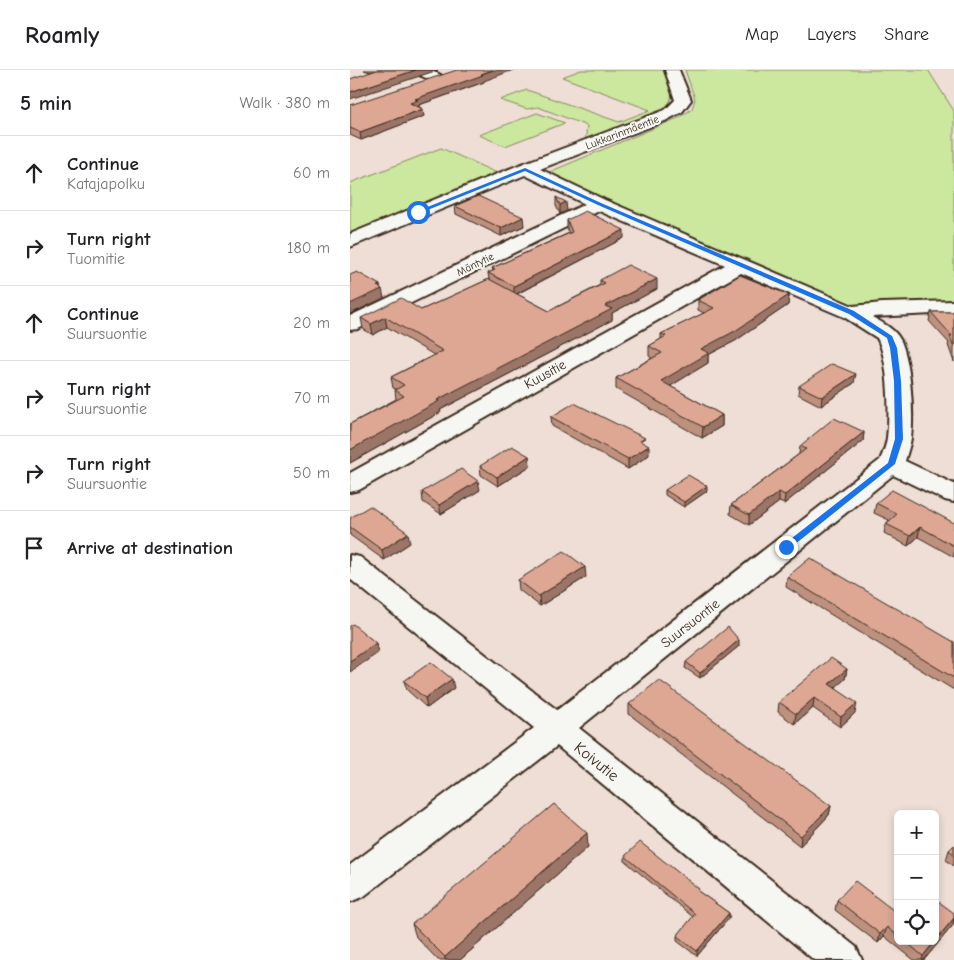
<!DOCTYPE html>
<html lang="en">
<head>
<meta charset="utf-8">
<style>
  body { margin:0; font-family:"Comic Neue",sans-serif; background:#f6f6f6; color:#202124 }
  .controls { position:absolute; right:15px; bottom:15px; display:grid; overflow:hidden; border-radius:8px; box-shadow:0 2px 8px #0003 }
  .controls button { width:45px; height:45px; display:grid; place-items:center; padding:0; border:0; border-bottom:1px solid #e0e0e0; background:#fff; color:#202124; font:25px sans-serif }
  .stop { position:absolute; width:15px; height:15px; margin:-11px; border:4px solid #1a73e8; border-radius:50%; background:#fff }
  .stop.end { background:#1a73e8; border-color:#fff; box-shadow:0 1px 5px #0008 }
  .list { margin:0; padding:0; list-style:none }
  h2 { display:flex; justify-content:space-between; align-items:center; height:65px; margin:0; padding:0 20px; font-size:21px }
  h2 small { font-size:16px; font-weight:400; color:#757577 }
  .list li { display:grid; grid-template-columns:32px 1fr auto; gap:15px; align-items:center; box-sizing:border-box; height:75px; padding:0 20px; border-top:1px solid #e0e0e0 }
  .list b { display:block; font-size:19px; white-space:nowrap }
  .list p { margin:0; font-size:16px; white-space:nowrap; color:#757577 }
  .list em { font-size:16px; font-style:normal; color:#757577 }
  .icon { flex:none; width:28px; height:28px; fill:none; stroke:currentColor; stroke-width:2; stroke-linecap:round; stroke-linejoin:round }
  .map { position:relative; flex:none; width:604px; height:890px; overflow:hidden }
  header { display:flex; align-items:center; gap:30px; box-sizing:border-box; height:70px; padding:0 25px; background:#fff; border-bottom:1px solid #e0e0e0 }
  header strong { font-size:24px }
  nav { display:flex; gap:28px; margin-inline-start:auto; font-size:18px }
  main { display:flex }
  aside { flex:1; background:#fff }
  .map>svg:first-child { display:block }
</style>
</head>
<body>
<header>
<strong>Roamly</strong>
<nav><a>Map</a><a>Layers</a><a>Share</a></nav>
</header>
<main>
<aside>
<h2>5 min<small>Walk · 380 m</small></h2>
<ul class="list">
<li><svg class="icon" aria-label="ahead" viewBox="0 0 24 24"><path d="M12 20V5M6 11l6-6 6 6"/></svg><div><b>Continue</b><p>Katajapolku</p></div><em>60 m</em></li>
<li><svg class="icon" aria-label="right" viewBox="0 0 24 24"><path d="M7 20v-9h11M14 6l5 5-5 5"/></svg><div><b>Turn right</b><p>Tuomitie</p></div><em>180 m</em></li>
<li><svg class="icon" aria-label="ahead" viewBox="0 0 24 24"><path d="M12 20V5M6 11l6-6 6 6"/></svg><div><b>Continue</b><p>Suursuontie</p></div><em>20 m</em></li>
<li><svg class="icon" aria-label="right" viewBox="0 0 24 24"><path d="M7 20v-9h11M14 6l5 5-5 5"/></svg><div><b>Turn right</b><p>Suursuontie</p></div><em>70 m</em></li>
<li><svg class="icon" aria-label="right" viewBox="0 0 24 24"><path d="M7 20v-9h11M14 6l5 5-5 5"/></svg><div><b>Turn right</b><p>Suursuontie</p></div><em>50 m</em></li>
<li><svg class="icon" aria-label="arrive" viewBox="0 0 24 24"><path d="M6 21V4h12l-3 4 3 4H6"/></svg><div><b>Arrive at destination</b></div></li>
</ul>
</aside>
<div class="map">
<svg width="604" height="890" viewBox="0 0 604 890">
  <rect width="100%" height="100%" fill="#eeded6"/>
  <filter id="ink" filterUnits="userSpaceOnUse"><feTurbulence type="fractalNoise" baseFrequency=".02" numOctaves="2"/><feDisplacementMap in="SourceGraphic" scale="10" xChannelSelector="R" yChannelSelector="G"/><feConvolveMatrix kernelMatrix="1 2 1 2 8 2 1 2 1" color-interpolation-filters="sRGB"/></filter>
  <g filter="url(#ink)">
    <g fill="#cce79e" stroke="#84885e">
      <path d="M231,0H313C320,20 329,28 310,42L235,73L237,56L188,37L177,39L150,30L177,20L269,52L300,40L212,7Z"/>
      <path d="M335,0H578L604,41V237L507,241L203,109L197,103L328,48L342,39L345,29Z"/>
      <path d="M187,43L215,53L155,76L129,65Z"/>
      <path d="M91,78L147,103L0,166V113Z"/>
    </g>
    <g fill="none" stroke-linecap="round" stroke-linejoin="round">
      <defs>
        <g id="minor">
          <path d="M62,0C72,0 86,0 93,7L91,10H81L64,3Z"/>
          <path d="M315,0H329L341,30L332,42L315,51L190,99L255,130L503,236L532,233L604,231V243L522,247C533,253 545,259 551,271C561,294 564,343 561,368C560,376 557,383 555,391L604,414V432L595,430L543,405L229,658L506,877L512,890H464L207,676L13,827L0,832V795L184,658L0,509V485L10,487L207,640L530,390C533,383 536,376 537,368C540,343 539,290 527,268L494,247L391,203L9,420L0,422V403L375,195L249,141L8,259L0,260V246L235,134L175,105L0,177V164L169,95L315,40L325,30Z"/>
        </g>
      </defs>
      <use href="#minor" stroke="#3b2a1e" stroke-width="4"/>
      <use href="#minor" fill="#f6f6f2" fill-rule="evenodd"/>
    </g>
    <g fill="#be907e" stroke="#3b2a1e">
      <path d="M14,0H88L20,2Z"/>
      <path d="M134,11V12L69,35V37L73,39L74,46L11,70L0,65V35Z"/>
      <path d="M206,127L217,141L210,144L206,136Z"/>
      <path d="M105,136L174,156L151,166L106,144Z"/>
      <path d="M217,150L274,168L167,224L199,241L250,215V210L307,219L262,243V250L90,340L91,342L0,393V354L46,329L45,320L46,319L43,318L41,307L84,285L37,257L23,265L13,259L11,248L71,240L139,209L138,203L143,201L142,198L219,163L217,159Z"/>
      <path d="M439,225L438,235L385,271L358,285V293L320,316L372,345V356L352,368L266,319V308L302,288L299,286V276L311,269V264L354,243L348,240V230Z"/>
      <path d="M581,242H604V292L598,275L599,273L579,251Z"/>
      <path d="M504,313L471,336L448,324L449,316Z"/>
      <path d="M201,347L295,374L299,385L278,399L202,356Z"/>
      <path d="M514,362L513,371L434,434L429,432L399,455L380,444L381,435L449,384L450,376Z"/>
      <path d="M179,386L180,396L148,416L131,405L130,396Z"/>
      <path d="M130,420L91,444L73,432L72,422Z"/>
      <path d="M315,420L357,421L334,437L315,425Z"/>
      <path d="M526,433L604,453V487L568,467L558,476L534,463L536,454L539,450L524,443Z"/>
      <path d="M0,448L60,473L34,490L0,465Z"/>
      <path d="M236,507L190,536L169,520L168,510Z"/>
      <path d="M437,507L604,572V620L436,517Z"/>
      <path d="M389,576L350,608L335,598L336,592Z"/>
      <path d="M497,599L495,609L485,617L505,643L490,657L463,638L444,654L428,642L429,632Z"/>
      <path d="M54,611L104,618L77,638L57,620Z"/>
      <path d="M279,634L481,736L479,745L450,776L279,644Z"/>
      <path d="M604,775V796L596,790L599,780Z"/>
      <path d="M238,777L110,890H88L66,867L62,854Z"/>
      <path d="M275,786L349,822L379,843V848L347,886L327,871V866L343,847L275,791Z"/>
      <path d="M487,830L543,840L548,834V871H585L604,843V853L603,855L574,890H564L534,866L528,873L485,840Z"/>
    </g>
    <g fill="#9b7567" stroke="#3b2a1e">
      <path d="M66,0H88L0,29V22Z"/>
      <path d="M143,0H163L134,11V12L69,35V37L60,33L65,29Z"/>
      <path d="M73,39L74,46L11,70L10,62Z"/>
      <path d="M216,132L217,141L210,144V135Z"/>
      <path d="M173,147L174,156L151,166V158Z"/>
      <path d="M274,160V168L164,225V216Z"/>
      <path d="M307,209V219L262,243V250L90,340L91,342L0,393V380L87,330L255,236Z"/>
      <path d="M30,215L31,220L32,219L34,228L0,244V234Z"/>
      <path d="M439,225L438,235L385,271L358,285V293L311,322V311L351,279Z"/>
      <path d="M35,247L37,257L23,265L21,254Z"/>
      <path d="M506,304L504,313L471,336L472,327Z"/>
      <path d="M372,345V356L352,368L353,357Z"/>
      <path d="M514,362L513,371L434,434L435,425Z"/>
      <path d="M299,376V385L278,399V389Z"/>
      <path d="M179,386L180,396L148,416L147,407Z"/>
      <path d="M128,411L130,420L91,444L89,435Z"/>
      <path d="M357,416V421L334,437V432Z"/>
      <path d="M429,422V432L399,455V445Z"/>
      <path d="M570,457L568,467L558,476L560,466Z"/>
      <path d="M58,463L60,473L34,490L32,480Z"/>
      <path d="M235,497L236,507L190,536L189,526Z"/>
      <path d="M389,570V576L350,608V603Z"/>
      <path d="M26,573L28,583L0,602V591Z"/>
      <path d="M497,599L495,609L478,624L479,614Z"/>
      <path d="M102,609L104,618L77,638L75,628Z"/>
      <path d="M464,628L463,638L444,654L446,644Z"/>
      <path d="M507,633L505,643L490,657L491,647Z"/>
      <path d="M481,736L479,745L450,776L451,766Z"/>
      <path d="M237,763L238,777L110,890H95V887Z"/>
      <path d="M379,843V848L347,886V881Z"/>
      <path d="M604,848L603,855L574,890H572L573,886Z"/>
      <path d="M537,857L534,866L528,873L530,864Z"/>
    </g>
    <g fill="#dda793" stroke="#3b2a1e">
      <path d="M27,0H66L0,22V9Z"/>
      <path d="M107,0H143L131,4L133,5L65,29L68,30L60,33L73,39L10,62L0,58V35Z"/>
      <path d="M128,126L173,147L151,158L105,136Z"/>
      <path d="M206,127L216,132L210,135Z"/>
      <path d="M235,141L274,160L164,216L138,203L145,200L142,198L222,162L217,150Z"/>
      <path d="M278,195L307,209L255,236L262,239L87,330L89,331L0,380V354L54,326L45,320L54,315L41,307L93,281L35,247L21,254L11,248L51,228L71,240L139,209L199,241L255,213L250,210Z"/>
      <path d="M7,202L30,215L27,216L32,219L0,234V205Z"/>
      <path d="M390,205L439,225L385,261L351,279L359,283L311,311L372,345L353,357L266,308L312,283L299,276L316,266L311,264L364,238L348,230Z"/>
      <path d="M581,242H604V277L600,266H602Z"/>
      <path d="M482,294L506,304L472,327L449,316Z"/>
      <path d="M224,333L295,368L290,371L299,376L278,389L201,347Z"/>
      <path d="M484,348L514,362L435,425L429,422L399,445L381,435L456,379L450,376Z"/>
      <path d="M162,376L179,386L147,407L130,396Z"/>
      <path d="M111,399L128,411L89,435L72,422Z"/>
      <path d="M338,405L357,416L334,432L315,420Z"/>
      <path d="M542,420L604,453V476L570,457L560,466L536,454L547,444L526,433Z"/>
      <path d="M20,436L58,463L32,480L0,457V448Z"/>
      <path d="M214,481L235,497L189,526L168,510Z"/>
      <path d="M460,488L604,572V608L437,507Z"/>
      <path d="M3,554L26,573L0,591V556Z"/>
      <path d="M378,557L389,570L350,603L336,592Z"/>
      <path d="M481,588L497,599L479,614L507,633L491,647L464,628L446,644L429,632Z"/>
      <path d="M81,592L102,609L75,628L54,611Z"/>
      <path d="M309,610L481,736L451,766L279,634Z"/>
      <path d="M204,734L237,763L95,887L62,854Z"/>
      <path d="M290,772L349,819L348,821L379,843L347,881L327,866L345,844L275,786Z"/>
      <path d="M604,775V784L599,780Z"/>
      <path d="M505,811L543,840L548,834V866L537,857L530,864L487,830Z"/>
      <path d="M585,829L604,843V848L585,871Z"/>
      <path d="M555,871H585L573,886Z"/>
    </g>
  </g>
  <path fill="#1a73e8" d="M175,98L251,133L504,241L542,266L547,278L551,311L553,369L545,394L439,479H433V475L538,393L545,369L544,311L540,278L537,268L499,244L248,135L175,101L70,143L65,142Z"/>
  <g text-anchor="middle" stroke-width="4.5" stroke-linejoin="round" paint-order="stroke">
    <g font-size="11" fill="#3b2a1e" stroke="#f6f6f2">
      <text transform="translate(272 62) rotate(-21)" y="4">Lukkarinmäentie</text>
      <text transform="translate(125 194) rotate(-26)" y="4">Mäntytie</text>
    </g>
    <g font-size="14" fill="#3b2a1e" stroke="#f6f6f2">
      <text transform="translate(195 304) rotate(-29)" y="5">Kuusitie</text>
      <text transform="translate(340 553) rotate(-38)" y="5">Suursuontie</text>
    </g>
    <g font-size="16" fill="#3b2a1e" stroke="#f6f6f2">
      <text transform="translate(247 691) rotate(39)" y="6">Koivutie</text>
    </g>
  </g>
</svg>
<div class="controls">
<button>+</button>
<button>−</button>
<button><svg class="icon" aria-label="locate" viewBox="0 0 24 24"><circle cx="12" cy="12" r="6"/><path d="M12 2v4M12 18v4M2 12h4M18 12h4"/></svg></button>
</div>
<div class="stop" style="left:68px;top:142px"></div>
<div class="stop end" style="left:436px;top:477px"></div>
</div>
</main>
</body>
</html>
